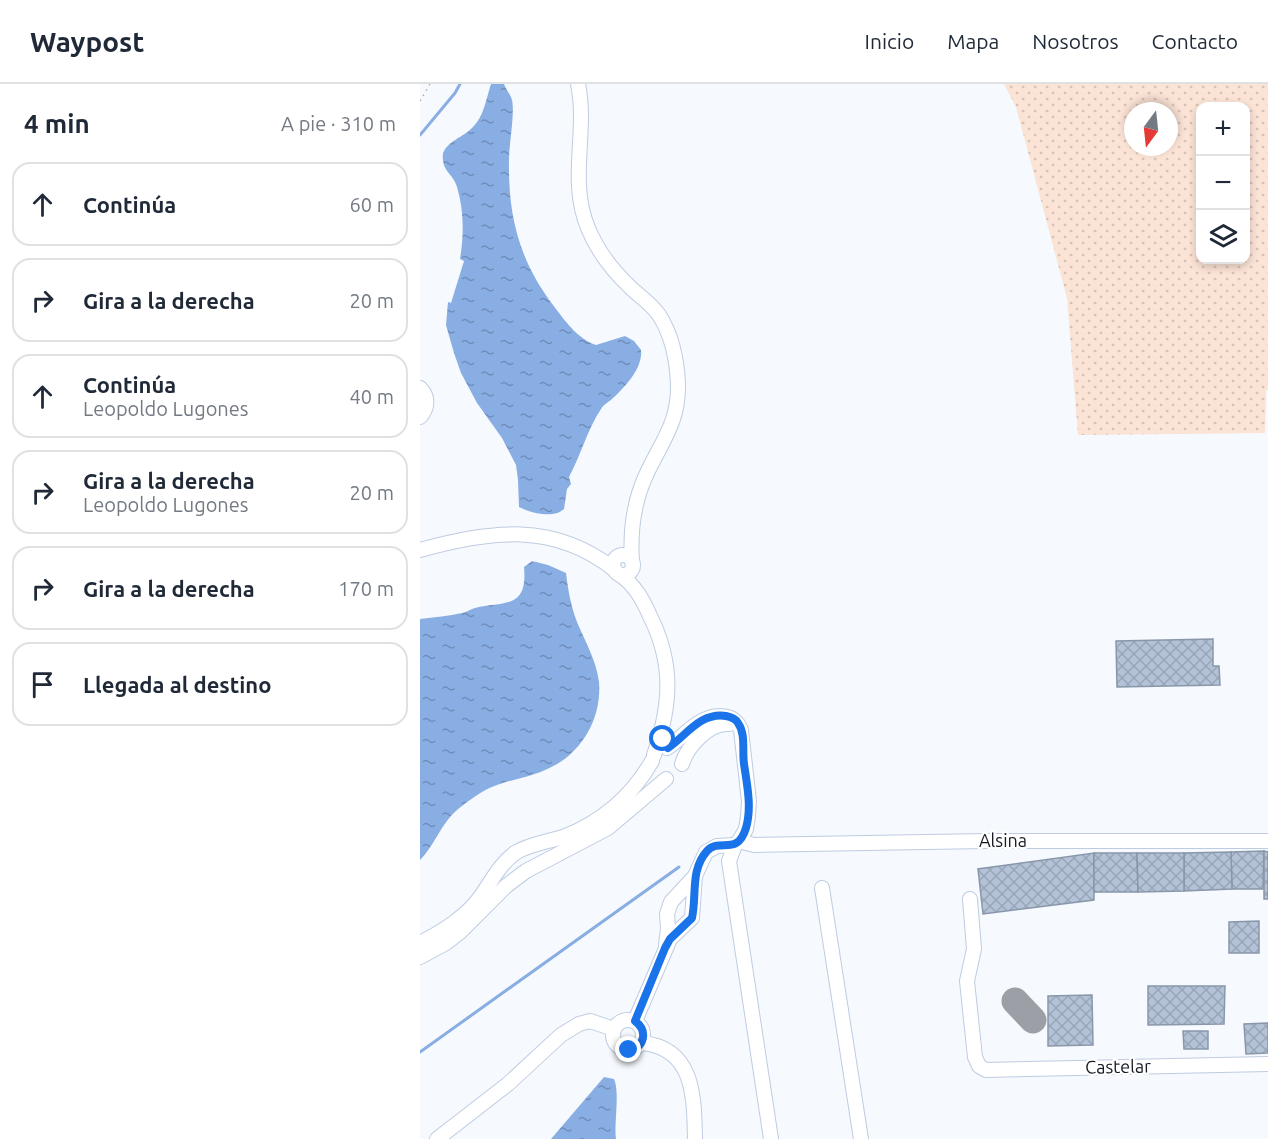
<!DOCTYPE html>
<html lang="es">
<head>
<meta charset="utf-8">
<style>
  body { margin:0; font-family:Ubuntu,sans-serif; background:#f6f6f7; color:#1f2937 }
  .controls { position:absolute; right:18px; top:18px; display:grid; overflow:hidden; border-radius:12px; box-shadow:0 3px 9px #0003 }
  .controls button { width:54px; height:54px; display:grid; place-items:center; padding:0; border:0; border-bottom:2px solid #e0e1e3; background:#fff; color:#1f2937; font:30px sans-serif }
  .compass { position:absolute; left:704px; top:18px; width:54px; height:54px; border-radius:50%; background:#fff; box-shadow:0 3px 9px #0003; rotate:195deg }
  .stop { position:absolute; width:18px; height:18px; margin:-14px; border:4px solid #1a73e8; border-radius:50%; background:#fff }
  .stop.end { background:#1a73e8; border-color:#fff; box-shadow:0 2px 6px #0008 }
  .list { margin:0; padding:0; list-style:none }
  h2 { display:flex; justify-content:space-between; align-items:center; height:78px; margin:0; padding:0 24px; font-size:26px }
  h2 small { font-size:20px; font-weight:400; color:#747a83 }
  .list li { display:grid; grid-template-columns:39px 1fr auto; gap:18px; align-items:center; box-sizing:border-box; height:84px; margin:0 12px 12px; padding:0 12px; border:2px solid #e0e1e3; border-radius:18px }
  .list b { display:block; font-size:22px; white-space:nowrap }
  .list p { margin:0; font-size:20px; white-space:nowrap; color:#747a83 }
  .list em { font-size:20px; font-style:normal; color:#747a83 }
  .icon { flex:none; width:33px; height:33px; fill:none; stroke:currentColor; stroke-width:2; stroke-linecap:round; stroke-linejoin:round }
  .map { position:relative; flex:none; width:848px; height:1055px; overflow:hidden }
  header { display:flex; align-items:center; gap:36px; box-sizing:border-box; height:84px; padding:0 30px; background:#fff; border-bottom:2px solid #e0e1e3 }
  header strong { font-size:28px }
  nav { display:flex; gap:33px; margin-inline-start:auto; font-size:21px }
  main { display:flex }
  aside { flex:1; background:#fff }
  .map>svg:first-child { display:block }
</style>
</head>
<body>
<header>
<strong>Waypost</strong>
<nav><a>Inicio</a><a>Mapa</a><a>Nosotros</a><a>Contacto</a></nav>
</header>
<main>
<aside>
<h2>4 min<small>A pie · 310 m</small></h2>
<ul class="list">
<li><svg class="icon" aria-label="ahead" viewBox="0 0 24 24"><path d="M12 20V5M6 11l6-6 6 6"/></svg><div><b>Continúa</b></div><em>60 m</em></li>
<li><svg class="icon" aria-label="right" viewBox="0 0 24 24"><path d="M7 20v-9h11M14 6l5 5-5 5"/></svg><div><b>Gira a la derecha</b></div><em>20 m</em></li>
<li><svg class="icon" aria-label="ahead" viewBox="0 0 24 24"><path d="M12 20V5M6 11l6-6 6 6"/></svg><div><b>Continúa</b><p>Leopoldo Lugones</p></div><em>40 m</em></li>
<li><svg class="icon" aria-label="right" viewBox="0 0 24 24"><path d="M7 20v-9h11M14 6l5 5-5 5"/></svg><div><b>Gira a la derecha</b><p>Leopoldo Lugones</p></div><em>20 m</em></li>
<li><svg class="icon" aria-label="right" viewBox="0 0 24 24"><path d="M7 20v-9h11M14 6l5 5-5 5"/></svg><div><b>Gira a la derecha</b></div><em>170 m</em></li>
<li><svg class="icon" aria-label="arrive" viewBox="0 0 24 24"><path d="M6 21V4h12l-3 4 3 4H6"/></svg><div><b>Llegada al destino</b></div></li>
</ul>
</aside>
<div class="map">
<svg width="848" height="1055" viewBox="0 0 848 1055">
  <defs>
    <pattern id="grass-dots" width="8" height="8" patternUnits="userSpaceOnUse" patternTransform="scale(1.5)"><rect width="8" height="8" fill="#fbe3d5"/><path d="M2 2h.1M6 6h.1" fill="none" stroke="#d6c2b7" stroke-width="1.8" stroke-linecap="round"/></pattern>
    <pattern id="water-ripples" width="26" height="14" patternUnits="userSpaceOnUse" patternTransform="scale(1.5)"><rect width="26" height="14" fill="#89aee4"/><path d="M2 4q2-2 4 0t4 0M15 11q2-2 4 0t4 0" fill="none" stroke="#6f8db8"/></pattern>
    <pattern id="building-cross-hatch" width="8" height="8" patternUnits="userSpaceOnUse" patternTransform="scale(1.5)"><rect width="8" height="8" fill="#b3c2d7"/><path d="M0 0l8 8M0 8l8-8" fill="none" stroke="#99a6b8"/></pattern>
  </defs>
  <rect width="100%" height="100%" fill="#f6f9fd"/>
  <path fill="url(#grass-dots)" fill-rule="evenodd" d="M584,0H848V306H846L845,349L658,351L647,214L596,23ZM780,22H826V176H780ZM713,27H749V63H713Z"/>
  <g fill="url(#water-ripples)">
    <path d="M71,0H84C86,6 91,11 92,16C95,29 89,60 89,76C88,132 99,176 133,221C145,237 158,255 176,261L205,252L214,257L221,266C223,285 204,304 191,316C187,319 183,321 181,325C167,346 161,371 149,393L151,400L147,405L144,425C133,435 111,429 99,423L98,396L96,381L82,354L57,319L41,289L34,269L26,241L28,218L31,219L44,177L40,175C44,152 44,126 37,103C33,89 21,88 23,69C29,56 42,54 52,44C64,33 66,15 71,0Z"/>
    <path d="M112,477L128,481L146,489C148,506 151,522 157,538C166,559 176,576 179,598C182,636 160,672 125,686C110,693 93,695 77,701C65,705 52,714 42,722C22,736 16,760 0,776V535C14,533 29,532 42,529C47,528 51,525 55,524C83,517 108,526 104,483Z"/>
    <path d="M184,993L194,995C200,1009 194,1037 196,1055H131Z"/>
  </g>
  <g fill="none" stroke-linecap="round" stroke-linejoin="round">
    <g stroke="#89aee4" stroke-width="3">
      <path d="M0,51L35,9L40,0"/>
      <path d="M0,968L259,783"/>
    </g>
    <path stroke="#9ca0a6" stroke-width="27" d="M595,917L613,936"/>
  </g>
  <g fill="url(#building-cross-hatch)" stroke="#8997ab" stroke-width="1.5">
    <path d="M793,555V582H799L800,601L697,603L696,557Z"/>
    <path d="M844,767L843,805H812L811,768Z"/>
    <path d="M844,767L848,768V815H844Z"/>
    <path d="M811,768L812,805L764,807V769Z"/>
    <path d="M674,769V816L563,830L558,785Z"/>
    <path d="M674,769H717L718,808H674Z"/>
    <path d="M717,769H764V807L718,808Z"/>
    <path d="M839,837V869H809V838Z"/>
    <path d="M728,902H805L804,940L728,941Z"/>
    <path d="M672,911L673,961L628,962V912Z"/>
    <path d="M848,939V969L826,970L824,940Z"/>
    <path d="M763,947H788V965H764Z"/>
  </g>
  <g fill="none" stroke-linecap="round" stroke-linejoin="round">
    <defs>
      <g id="minor">
        <path d="M158,0C168,49 148,96 168,144C177,166 192,186 210,203C219,212 232,220 239,231C252,251 257,277 258,300C259,338 242,357 227,389C214,416 210,448 212,478"/>
        <path d="M0,304C9,313 8,324 0,333"/>
        <path d="M0,466C71,447 133,437 195,486"/>
        <circle cx="203" cy="481" r="10"/>
        <path d="M200,491C215,501 223,516 230,532C254,580 251,621 234,671"/>
        <path d="M242,647L247,664C258,657 266,647 277,640C292,630 314,627 321,646L329,717L328,732L326,745L319,757L315,761L309,777L351,1055"/>
        <path d="M262,680C267,663 289,638 309,640"/>
        <path d="M319,757L334,761L566,757H848"/>
        <path d="M402,804L441,1055"/>
        <path d="M550,815L554,865L547,897L555,973L559,982L566,986L848,980"/>
        <path d="M0,859C23,847 46,833 61,812C72,796 80,780 95,769C109,760 127,758 143,753C181,739 212,712 232,677"/>
        <path d="M246,860L248,845L247,830L251,818L275,792L286,768L297,762L315,761"/>
        <path d="M0,873L26,859L39,849L86,802L106,787L188,744L246,695"/>
        <circle cx="208" cy="951" r="15"/>
        <path d="M215,937L250,855L272,834L275,792"/>
        <path d="M222,959C275,964 274,1014 275,1055"/>
        <path d="M17,1055L88,1000L141,951L159,940L170,937L194,945"/>
      </g>
    </defs>
    <use href="#minor" stroke="#becce2" stroke-width="16"/>
    <path stroke="#acafb5" stroke-width="1.5" stroke-dasharray="1.5 4.5" stroke-linecap="butt" d="M0,17L10,0"/>
    <use href="#minor" stroke="#fff" stroke-width="14"/>
  </g>
  <g fill="none" stroke-linecap="round" stroke-linejoin="round">
    <path stroke="#1a73e8" stroke-width="8" d="M209,966C225,963 228,947 215,937L245,864L250,855L272,834C277,811 270,786 287,767C300,753 317,773 326,744C332,723 327,701 324,680C322,667 326,650 318,639C316,635 311,633 306,632C280,628 266,652 248,664L243,655"/>
  </g>
  <g text-anchor="middle" stroke-width="4.5" stroke-linejoin="round" paint-order="stroke">
    <g font-size="18" fill="#161b23" stroke="#fff">
      <text x="583" y="763">Alsina</text>
      <text transform="translate(698 983) rotate(-1)" y="6">Castelar</text>
    </g>
  </g>
</svg>
<div class="controls">
<button>+</button>
<button>−</button>
<button><svg class="icon" aria-label="layers" viewBox="0 0 24 24"><path d="M12 4l9 5-9 5-9-5zM3 14l9 5 9-5"/></svg></button>
</div>
<svg class="compass" viewBox="-18 -18 36 36"><path d="M0-13l5 13h-10z" fill="#e53935"/><path d="M0 13l5-13h-10z" fill="#747a83"/></svg>
<div class="stop" style="left:243px;top:655px"></div>
<div class="stop end" style="left:209px;top:966px"></div>
</div>
</main>
</body>
</html>
